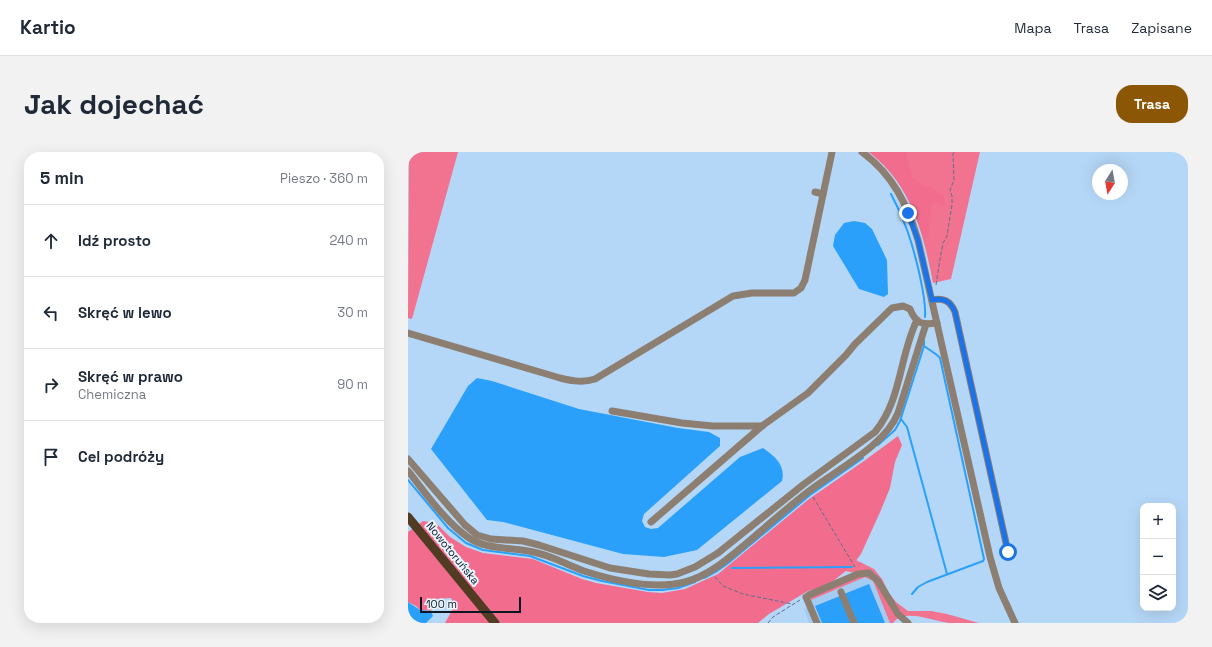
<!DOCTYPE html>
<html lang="pl">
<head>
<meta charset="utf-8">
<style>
  body { margin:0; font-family:"Space Grotesk",sans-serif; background:#f2f2f3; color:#1f2937 }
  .controls { position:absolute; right:12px; bottom:12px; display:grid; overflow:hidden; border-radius:8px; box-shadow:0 4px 16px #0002 }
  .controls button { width:36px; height:36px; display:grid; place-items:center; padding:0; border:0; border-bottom:1px solid #e0e1e3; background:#fff; color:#1f2937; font:20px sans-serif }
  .compass { position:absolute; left:684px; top:12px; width:36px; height:36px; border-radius:50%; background:#fff; box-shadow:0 4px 16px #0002; rotate:191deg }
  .scale { position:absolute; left:12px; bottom:10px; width:101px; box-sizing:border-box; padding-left:4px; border:2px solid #0b1723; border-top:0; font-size:11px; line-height:14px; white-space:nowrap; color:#0b1723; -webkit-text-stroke:3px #ebf5ff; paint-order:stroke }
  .stop { position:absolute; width:12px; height:12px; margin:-9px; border:3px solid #1a73e8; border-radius:50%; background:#fff }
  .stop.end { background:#1a73e8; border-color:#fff; box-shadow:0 1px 4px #0008 }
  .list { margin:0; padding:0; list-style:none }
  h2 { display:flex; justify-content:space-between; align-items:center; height:52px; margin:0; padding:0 16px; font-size:17px }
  h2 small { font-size:13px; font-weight:400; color:#747a83 }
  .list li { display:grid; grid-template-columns:26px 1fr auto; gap:12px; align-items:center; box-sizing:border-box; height:72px; padding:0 16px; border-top:1px solid #e0e1e3 }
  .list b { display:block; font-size:15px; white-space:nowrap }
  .list p { margin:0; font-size:13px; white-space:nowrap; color:#747a83 }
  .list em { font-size:13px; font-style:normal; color:#747a83 }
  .icon { flex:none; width:22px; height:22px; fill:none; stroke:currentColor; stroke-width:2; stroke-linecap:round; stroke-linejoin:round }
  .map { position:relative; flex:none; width:780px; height:471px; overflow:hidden; border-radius:16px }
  header { display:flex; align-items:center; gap:24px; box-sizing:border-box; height:56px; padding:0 20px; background:#fff; border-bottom:1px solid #e0e1e3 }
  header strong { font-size:19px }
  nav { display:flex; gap:22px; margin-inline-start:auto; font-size:14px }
  .intro { display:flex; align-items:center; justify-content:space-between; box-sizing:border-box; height:96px; padding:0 24px }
  h1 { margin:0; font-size:28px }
  .button { padding:10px 18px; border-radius:16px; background:#8c5607; color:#fff; font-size:14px; font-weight:700 }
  main { display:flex; gap:24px; padding:0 24px }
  aside { flex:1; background:#fff; border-radius:16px; box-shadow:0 4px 16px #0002 }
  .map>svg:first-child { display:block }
</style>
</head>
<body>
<header>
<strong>Kartio</strong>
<nav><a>Mapa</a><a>Trasa</a><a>Zapisane</a></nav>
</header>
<div class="intro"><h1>Jak dojechać</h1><a class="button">Trasa</a></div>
<main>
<aside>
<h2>5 min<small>Pieszo · 360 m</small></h2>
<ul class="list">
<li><svg class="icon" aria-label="ahead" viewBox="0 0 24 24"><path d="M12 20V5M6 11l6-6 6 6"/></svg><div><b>Idź prosto</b></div><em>240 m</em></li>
<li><svg class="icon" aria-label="left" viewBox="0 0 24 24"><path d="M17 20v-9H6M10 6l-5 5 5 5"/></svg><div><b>Skręć w lewo</b></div><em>30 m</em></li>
<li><svg class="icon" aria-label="right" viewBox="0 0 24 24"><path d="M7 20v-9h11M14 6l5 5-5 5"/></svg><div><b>Skręć w prawo</b><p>Chemiczna</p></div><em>90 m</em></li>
<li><svg class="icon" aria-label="arrive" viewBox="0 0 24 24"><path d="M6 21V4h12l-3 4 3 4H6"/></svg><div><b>Cel podróży</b></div></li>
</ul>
</aside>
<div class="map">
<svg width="780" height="471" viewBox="0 0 780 471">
  <rect width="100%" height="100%" fill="#b5d7f7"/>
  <path fill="#a4cbf1" d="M457,424L465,429L482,471H401L396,457L405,454L403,448Z"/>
  <g fill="#f17390">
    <path d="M1,0H50L4,167L0,166Z"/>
    <path d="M461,0H572L543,127L525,131C517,89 506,44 476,12C472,8 466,4 461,0Z"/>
    <path d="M448,408L466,417L474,427L481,441L488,450L500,459H523L539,462L571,471C561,471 551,471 542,471C527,470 497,455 485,471H482L465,429L457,425L403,448L402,445L447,421L437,419L444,414Z"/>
  </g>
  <g fill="#f26d8d">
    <path d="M461,0H498L505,27L536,43L537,54L524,50L521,85L516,87C504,51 491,24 461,0Z"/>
    <path d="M490,284L494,293L487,310L482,336L473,358L453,402L444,414L419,434L400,439L361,462L350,471H37L47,453L43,446L26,447L23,459L12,458L8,454L0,450V380L15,369L28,371L42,385L58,395L75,401L125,407L174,427L188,431L240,440L254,441L277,437L310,422L401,347L456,309Z"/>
  </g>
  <g fill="#2aa0fa">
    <path d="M446,69L457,71L464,77L479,108L480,142L476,145L451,137L425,94L427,83L436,71Z"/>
    <path d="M69,226L84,229L171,257L270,276L301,280L312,286V294L236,362L234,369L237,375L243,377L250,376L332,305L355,296C367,304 378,314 374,329L289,398L256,405L215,402L95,370L79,368L23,297L60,234Z"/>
    <path d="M461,432L477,471H448L436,442Z"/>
    <path d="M432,444L443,471H414L407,454Z"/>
    <path d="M0,450L12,458L23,459L25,464L18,471H0Z"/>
  </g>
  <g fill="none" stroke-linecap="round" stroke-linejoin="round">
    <g stroke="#2aa0fa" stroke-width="2">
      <path d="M483,42C497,68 504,90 511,120C514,135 518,149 517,165"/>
      <path d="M493,267L499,275L539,422"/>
      <path d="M470,293L487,278L492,269L516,194V189"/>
      <path d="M0,328L40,376L58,391L75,398L122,404L175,424L194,429L241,438H254L270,436L287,430"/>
      <path d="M324,416L444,415"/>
      <path d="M296,426L309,419L319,412L402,343L455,306"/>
      <path d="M504,442L510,435L519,430L575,409L576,407L532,206L529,203L516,194"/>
    </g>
    <g stroke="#5b7186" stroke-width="1" stroke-dasharray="4 2" stroke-linecap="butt">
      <path d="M528,133L532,107L535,91L539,84L544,53V44L542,38L546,28L545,2L546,0"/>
      <path d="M405,345L447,415"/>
      <path d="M307,425L315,434L335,442L384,452"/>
      <path d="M360,471L365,465L392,448"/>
    </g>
    <g stroke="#8c7f71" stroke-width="7">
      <path d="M454,0C485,23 499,52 510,88L582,405L591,436L607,471"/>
      <path d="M407,40L415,42"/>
      <path d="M524,148C535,146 542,148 547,160L600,400"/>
      <path d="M0,181L152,226C164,229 175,231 187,227L325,144L344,141H386L393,136L397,128L424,0"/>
      <path d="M204,259L274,271L305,274H354"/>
      <path d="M0,307L57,373L69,383L83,387L115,389L131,393L202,416L241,422L262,423L269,422L287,415L310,401L396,332L467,280C494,247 491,205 509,168"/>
      <path d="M0,319C17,340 38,371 61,386C79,398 104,395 125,400C143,403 159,413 176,419C207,429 245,438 277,430C301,424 322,405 340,390C360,373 380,355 401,339C428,318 477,294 490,261L518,172"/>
      <path d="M243,370L354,274L400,241L438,203L447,192L484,156L495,154L502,157C508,172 514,173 529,171"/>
      <path d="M433,440L446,471"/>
      <path d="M401,443L450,422L461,421L470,429L490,462L500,471"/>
      <path d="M398,445L409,471"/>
    </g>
    <path stroke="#513b23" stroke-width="9" d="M0,365L87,471"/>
  </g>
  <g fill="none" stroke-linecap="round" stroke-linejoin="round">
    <path stroke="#1a73e8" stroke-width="5" d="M500,61L510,88L524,148C535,146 542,148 547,160L600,400"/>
  </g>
  <g text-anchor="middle" stroke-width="4" stroke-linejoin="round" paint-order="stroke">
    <g font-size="11" fill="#0b1723" stroke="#ebf5ff">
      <text transform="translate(45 401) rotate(51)" y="4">Nowotoruńska</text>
    </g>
  </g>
</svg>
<div class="controls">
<button>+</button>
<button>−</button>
<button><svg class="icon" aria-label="layers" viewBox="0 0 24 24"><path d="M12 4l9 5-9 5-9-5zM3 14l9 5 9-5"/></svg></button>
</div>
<svg class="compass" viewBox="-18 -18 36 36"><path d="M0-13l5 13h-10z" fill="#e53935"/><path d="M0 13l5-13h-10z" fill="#747a83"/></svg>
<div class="scale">100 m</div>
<div class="stop" style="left:600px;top:400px"></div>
<div class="stop end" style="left:500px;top:61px"></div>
</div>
</main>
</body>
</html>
